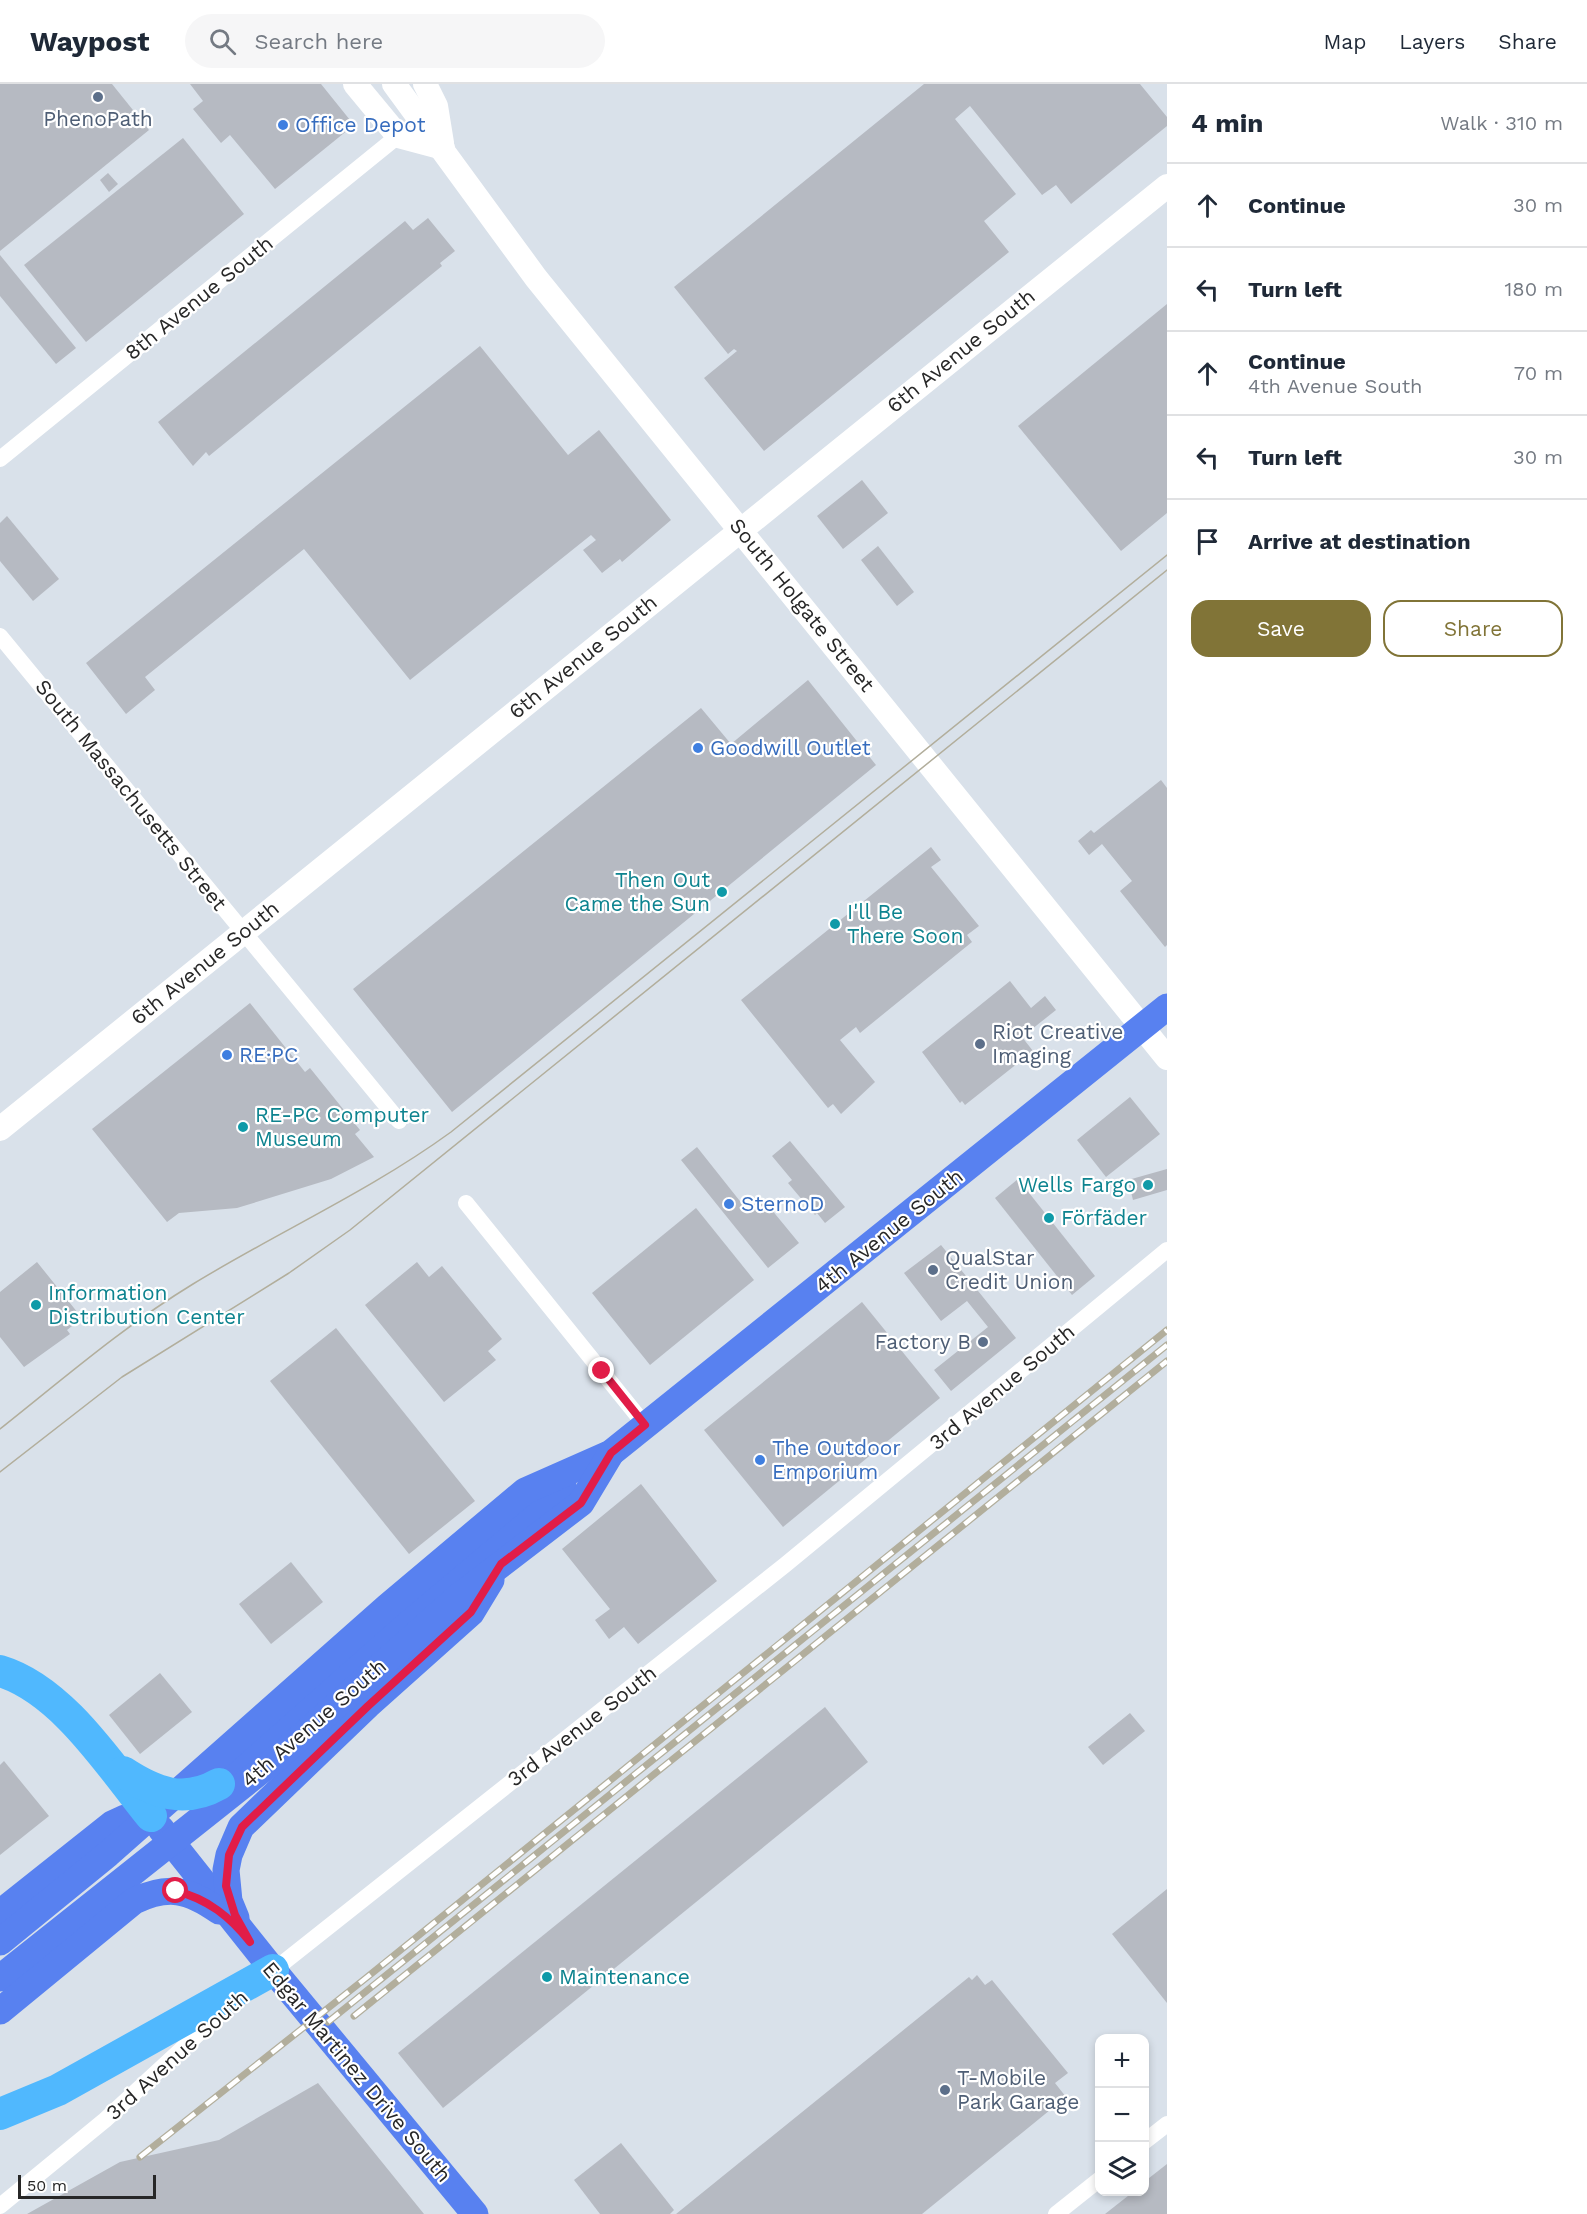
<!DOCTYPE html>
<html lang="en">
<head>
<meta charset="utf-8">
<style>
  body { margin:0; font-family:"Work Sans",sans-serif; background:#f6f6f7; color:#1f2937 }
  .controls { position:absolute; right:18px; bottom:18px; display:grid; overflow:hidden; border-radius:12px; box-shadow:0 3px 9px #0003 }
  .controls button { width:54px; height:54px; display:grid; place-items:center; padding:0; border:0; border-bottom:2px solid #e0e1e3; background:#fff; color:#1f2937; font:30px sans-serif }
  .scale { position:absolute; left:18px; bottom:15px; width:138px; box-sizing:border-box; padding-left:6px; border:3px solid #272727; border-top:0; font-size:16px; line-height:21px; white-space:nowrap; color:#272727; -webkit-text-stroke:4px #fff; paint-order:stroke }
  .stop { position:absolute; width:18px; height:18px; margin:-14px; border:4px solid #e11d48; border-radius:50%; background:#fff }
  .stop.end { background:#e11d48; border-color:#fff; box-shadow:0 2px 6px #0008 }
  .list { margin:0; padding:0; list-style:none }
  h2 { display:flex; justify-content:space-between; align-items:center; height:78px; margin:0; padding:0 24px; font-size:26px }
  h2 small { font-size:20px; font-weight:400; color:#747a83 }
  .list li { display:grid; grid-template-columns:39px 1fr auto; gap:18px; align-items:center; box-sizing:border-box; height:84px; padding:0 24px; border-top:2px solid #e0e1e3 }
  .list b { display:block; font-size:22px; white-space:nowrap }
  .list p { margin:0; font-size:20px; white-space:nowrap; color:#747a83 }
  .list em { font-size:20px; font-style:normal; color:#747a83 }
  .actions { display:flex; gap:12px; padding:18px 24px }
  .actions a { flex:1; padding:14px 0; border:2px solid #817437; border-radius:18px; text-align:center; font-size:21px; color:#817437 }
  .actions .main { background:#817437; color:#fff }
  .icon { flex:none; width:33px; height:33px; fill:none; stroke:currentColor; stroke-width:2; stroke-linecap:round; stroke-linejoin:round }
  .map { position:relative; flex:none; width:1167px; height:2130px; overflow:hidden }
  header { display:flex; align-items:center; gap:36px; box-sizing:border-box; height:84px; padding:0 30px; background:#fff; border-bottom:2px solid #e0e1e3 }
  header strong { font-size:28px }
  nav { display:flex; gap:33px; margin-inline-start:auto; font-size:21px }
  .search { width:420px; height:54px; background:#f6f6f7; display:flex; align-items:center; gap:15px; box-sizing:border-box; padding:0 21px; border-radius:33px; color:#747a83; font-size:22px }
  main { display:flex }
  aside { flex:1; background:#fff }
  .map>svg:first-child { display:block }
</style>
</head>
<body>
<header>
<strong>Waypost</strong>
<div class="search"><svg class="icon" aria-label="search" viewBox="0 0 24 24"><circle cx="10" cy="10" r="6"/><path d="M15 15l6 6"/></svg>Search here</div>
<nav><a>Map</a><a>Layers</a><a>Share</a></nav>
</header>
<main>
<div class="map">
<svg width="1167" height="2130" viewBox="0 0 1167 2130">
  <rect width="100%" height="100%" fill="#d9e1ea"/>
  <g fill="#b6bac2">
    <path d="M0,0H112L149,46L0,167Z"/>
    <path d="M190,0H321L354,41L275,105L230,51L221,59L193,25L203,17Z"/>
    <path d="M924,0H1140L1167,33V42L1071,120L1056,101L1042,111L970,22L955,35L1016,110L984,137L1009,168L764,367L704,294L737,267L734,265L728,270L674,203Z"/>
    <path d="M183,54L244,130L86,258L24,181Z"/>
    <path d="M108,89L118,100L109,108L100,96Z"/>
    <path d="M428,134L455,167L440,179L442,182L209,372L206,368L193,382L158,338L405,137L413,146Z"/>
    <path d="M0,171L76,264L56,280L0,212Z"/>
    <path d="M1167,220V429L1121,467L1018,342Z"/>
    <path d="M480,262L568,371L599,346L671,436L622,478L620,475L602,489L583,466L596,456L591,451L410,596L304,465L145,593L155,606L126,630L86,579Z"/>
    <path d="M862,396L888,429L843,465L817,432Z"/>
    <path d="M7,432L59,495L33,517L0,477V439Z"/>
    <path d="M878,462L914,508L897,522L861,476Z"/>
    <path d="M808,596L876,681L452,1028L353,905L701,624L731,660Z"/>
    <path d="M1161,696L1167,704V861L1165,863L1120,807L1132,797L1102,760L1089,771L1078,757L1091,746L1094,749Z"/>
    <path d="M931,763L941,776L931,783L979,842L967,851L972,858L860,949L856,943L840,956L875,998L841,1030L833,1020L828,1024L741,916Z"/>
    <path d="M1010,897L1031,924L1045,912L1056,926L1022,953L1033,967L965,1021L962,1017L960,1019L922,968Z"/>
    <path d="M250,919L305,988L310,984L360,1046L355,1050L374,1073L331,1095L237,1124L179,1129L167,1138L92,1045Z"/>
    <path d="M1130,1013L1160,1050L1106,1093L1077,1056Z"/>
    <path d="M790,1057L845,1123L825,1139L817,1129L815,1131L788,1099L792,1096L772,1072Z"/>
    <path d="M697,1063L747,1126L762,1114L799,1159L768,1184L681,1076Z"/>
    <path d="M1167,1085V1106L1133,1116L1128,1096Z"/>
    <path d="M1018,1095L1095,1192L1072,1211L995,1114Z"/>
    <path d="M696,1124L754,1196L650,1281L592,1209Z"/>
    <path d="M941,1161L1016,1254L951,1307L934,1286L988,1243L967,1217L941,1237L904,1189Z"/>
    <path d="M37,1178L82,1234L67,1246L70,1250L24,1283L0,1253V1208Z"/>
    <path d="M417,1178L429,1193L442,1182L502,1255L488,1267L496,1276L444,1318L365,1221Z"/>
    <path d="M862,1218L940,1314L783,1443L704,1346Z"/>
    <path d="M336,1244L475,1417L409,1470L270,1297Z"/>
    <path d="M641,1400L717,1497L638,1560L624,1543L609,1555L595,1536L610,1525L562,1465Z"/>
    <path d="M291,1478L323,1518L271,1560L239,1520Z"/>
    <path d="M160,1589L192,1628L140,1670L109,1631Z"/>
    <path d="M825,1623L868,1678L443,2024L398,1969Z"/>
    <path d="M1130,1629L1145,1647L1103,1681L1088,1663Z"/>
    <path d="M4,1677L49,1732L0,1771V1681Z"/>
    <path d="M1167,1805V1919L1112,1850Z"/>
    <path d="M977,1891L985,1901L992,1896L1068,1989L1055,1999L1066,2013L922,2130H676L969,1893L972,1896Z"/>
    <path d="M318,1999L424,2130H27L120,2078L219,2056Z"/>
    <path d="M621,2059L674,2126L670,2130H600L574,2096Z"/>
    <path d="M1167,2080V2130H1105L1133,2108H1144V2098Z"/>
  </g>
  <g fill="none" stroke-linecap="round" stroke-linejoin="round">
    <g stroke="#fff" stroke-width="16">
      <path d="M0,375L398,52"/>
      <path d="M0,552L399,1037"/>
      <path d="M466,1119L645,1341"/>
      <path d="M269,1890L785,1481L1167,1166"/>
      <path d="M1144,2058L1167,2040"/>
      <path d="M0,2122L105,2036L223,1927"/>
      <path d="M1056,2130L1100,2095"/>
    </g>
    <g stroke="#fff" stroke-width="24">
      <path d="M355,0L398,52L443,64"/>
      <path d="M394,0L536,194L1167,974"/>
      <path d="M425,0L436,22L442,59"/>
      <path d="M0,1045L1167,102"/>
    </g>
    <g stroke="#5881f0" stroke-width="27">
      <path d="M234,1687L401,1537L563,1401"/>
      <path d="M161,1745L273,1886L475,2130"/>
      <path d="M0,1829L112,1740L125,1734L151,1732"/>
      <path d="M236,1834L229,1817L226,1786L229,1771L241,1743L368,1621L471,1529L491,1496"/>
      <path d="M0,1858L108,1770L387,1523L525,1407L611,1369L1167,923"/>
      <path d="M0,1894L277,1674L457,1514L581,1419L611,1369"/>
      <path d="M0,1927L134,1817C168,1801 188,1805 219,1827"/>
    </g>
    <g stroke="#50b8fe" stroke-width="32">
      <path d="M0,1587C63,1606 111,1683 151,1732"/>
      <path d="M123,1688C155,1709 184,1720 219,1700"/>
      <path d="M0,2030L58,2006L273,1886"/>
    </g>
    <g stroke="#b2ae9c" stroke-width="1.5">
      <path d="M0,1345C63,1295 124,1242 193,1200C278,1148 370,1107 451,1048L1167,471"/>
      <path d="M0,1388L122,1293L289,1189L350,1146L1167,486"/>
    </g>
    <defs>
      <g id="rail">
        <path d="M354,1932L1167,1277"/>
        <path d="M328,1938L1167,1261"/>
        <path d="M140,2073L366,1894L1167,1246"/>
      </g>
    </defs>
    <use href="#rail" stroke="#b2ae9c" stroke-width="7"/>
    <use href="#rail" stroke="#fff" stroke-width="4.5" stroke-dasharray="14" stroke-linecap="butt"/>
  </g>
  <g fill="none" stroke-linecap="round" stroke-linejoin="round">
    <path stroke="#e11d48" stroke-width="8" d="M176,1807C208,1815 230,1833 250,1858L235,1831L226,1802L229,1771L242,1743L368,1622L471,1528L501,1480L581,1419L611,1369L645,1341L602,1287"/>
  </g>
  <g fill="#5c6f8a" stroke="#fff" stroke-width="2">
    <circle cx="98" cy="13" r="6"/>
    <circle cx="980" cy="960" r="6"/>
    <circle cx="933" cy="1186" r="6"/>
    <circle cx="983" cy="1258" r="6"/>
    <circle cx="945" cy="2006" r="6"/>
  </g>
  <g fill="#3f7fe0" stroke="#fff" stroke-width="2">
    <circle cx="283" cy="41" r="6"/>
    <circle cx="698" cy="664" r="6"/>
    <circle cx="227" cy="971" r="6"/>
    <circle cx="729" cy="1120" r="6"/>
    <circle cx="760" cy="1376" r="6"/>
  </g>
  <g fill="#0f9aa8" stroke="#fff" stroke-width="2">
    <circle cx="722" cy="808" r="6"/>
    <circle cx="835" cy="840" r="6"/>
    <circle cx="243" cy="1043" r="6"/>
    <circle cx="1148" cy="1101" r="6"/>
    <circle cx="1049" cy="1134" r="6"/>
    <circle cx="36" cy="1221" r="6"/>
    <circle cx="547" cy="1893" r="6"/>
  </g>
  <g text-anchor="middle" stroke-width="4.5" stroke-linejoin="round" paint-order="stroke">
    <g font-size="21" fill="#4e5e75" stroke="#fff" text-anchor="start">
      <text x="98" y="42" text-anchor="middle">PhenoPath</text>
      <text x="992" y="955">Riot Creative<tspan x="992" dy="24">Imaging</tspan></text>
      <text x="945" y="1181">QualStar<tspan x="945" dy="24">Credit Union</tspan></text>
      <text x="971" y="1265" text-anchor="end">Factory B</text>
      <text x="957" y="2001">T-Mobile<tspan x="957" dy="24">Park Garage</tspan></text>
    </g>
    <g font-size="21" fill="#366cbe" stroke="#fff" text-anchor="start">
      <text x="295" y="48">Office Depot</text>
      <text x="710" y="671">Goodwill Outlet</text>
      <text x="239" y="978">RE∙PC</text>
      <text x="741" y="1127">SternoD</text>
      <text x="772" y="1371">The Outdoor<tspan x="772" dy="24">Emporium</tspan></text>
    </g>
    <g font-size="21" fill="#272727" stroke="#fff">
      <text transform="translate(199 214) rotate(-39)" y="7">8th Avenue South</text>
      <text transform="translate(961 267) rotate(-39)" y="7">6th Avenue South</text>
      <text transform="translate(802 521) rotate(51)" y="7">South Holgate Street</text>
      <text transform="translate(583 573) rotate(-39)" y="7">6th Avenue South</text>
      <text transform="translate(131 711) rotate(51)" y="7">South Massachusetts Street</text>
      <text transform="translate(205 879) rotate(-39)" y="7">6th Avenue South</text>
      <text transform="translate(889 1147) rotate(-39)" y="7">4th Avenue South</text>
      <text transform="translate(1002 1303) rotate(-40)" y="7">3rd Avenue South</text>
      <text transform="translate(314 1639) rotate(-41)" y="7">4th Avenue South</text>
      <text transform="translate(582 1642) rotate(-38)" y="7">3rd Avenue South</text>
      <text transform="translate(177 1971) rotate(-42)" y="7">3rd Avenue South</text>
      <text transform="translate(357 1988) rotate(50)" y="7">Edgar Martinez Drive South</text>
    </g>
    <g font-size="21" fill="#0d838f" stroke="#fff" text-anchor="start">
      <text x="710" y="803" text-anchor="end">Then Out<tspan x="710" dy="24">Came the Sun</tspan></text>
      <text x="847" y="835">I'll Be<tspan x="847" dy="24">There Soon</tspan></text>
      <text x="255" y="1038">RE-PC Computer<tspan x="255" dy="24">Museum</tspan></text>
      <text x="1136" y="1108" text-anchor="end">Wells Fargo</text>
      <text x="1061" y="1141">Förfäder</text>
      <text x="48" y="1216">Information<tspan x="48" dy="24">Distribution Center</tspan></text>
      <text x="559" y="1900">Maintenance</text>
    </g>
  </g>
</svg>
<div class="controls">
<button>+</button>
<button>−</button>
<button><svg class="icon" aria-label="layers" viewBox="0 0 24 24"><path d="M12 4l9 5-9 5-9-5zM3 14l9 5 9-5"/></svg></button>
</div>
<div class="scale">50 m</div>
<div class="stop" style="left:176px;top:1807px"></div>
<div class="stop end" style="left:602px;top:1287px"></div>
</div>
<aside>
<h2>4 min<small>Walk · 310 m</small></h2>
<ul class="list">
<li><svg class="icon" aria-label="ahead" viewBox="0 0 24 24"><path d="M12 20V5M6 11l6-6 6 6"/></svg><div><b>Continue</b></div><em>30 m</em></li>
<li><svg class="icon" aria-label="left" viewBox="0 0 24 24"><path d="M17 20v-9H6M10 6l-5 5 5 5"/></svg><div><b>Turn left</b></div><em>180 m</em></li>
<li><svg class="icon" aria-label="ahead" viewBox="0 0 24 24"><path d="M12 20V5M6 11l6-6 6 6"/></svg><div><b>Continue</b><p>4th Avenue South</p></div><em>70 m</em></li>
<li><svg class="icon" aria-label="left" viewBox="0 0 24 24"><path d="M17 20v-9H6M10 6l-5 5 5 5"/></svg><div><b>Turn left</b></div><em>30 m</em></li>
<li><svg class="icon" aria-label="arrive" viewBox="0 0 24 24"><path d="M6 21V4h12l-3 4 3 4H6"/></svg><div><b>Arrive at destination</b></div></li>
</ul>
<div class="actions"><a class="main">Save</a><a>Share</a></div>
</aside>
</main>
</body>
</html>
